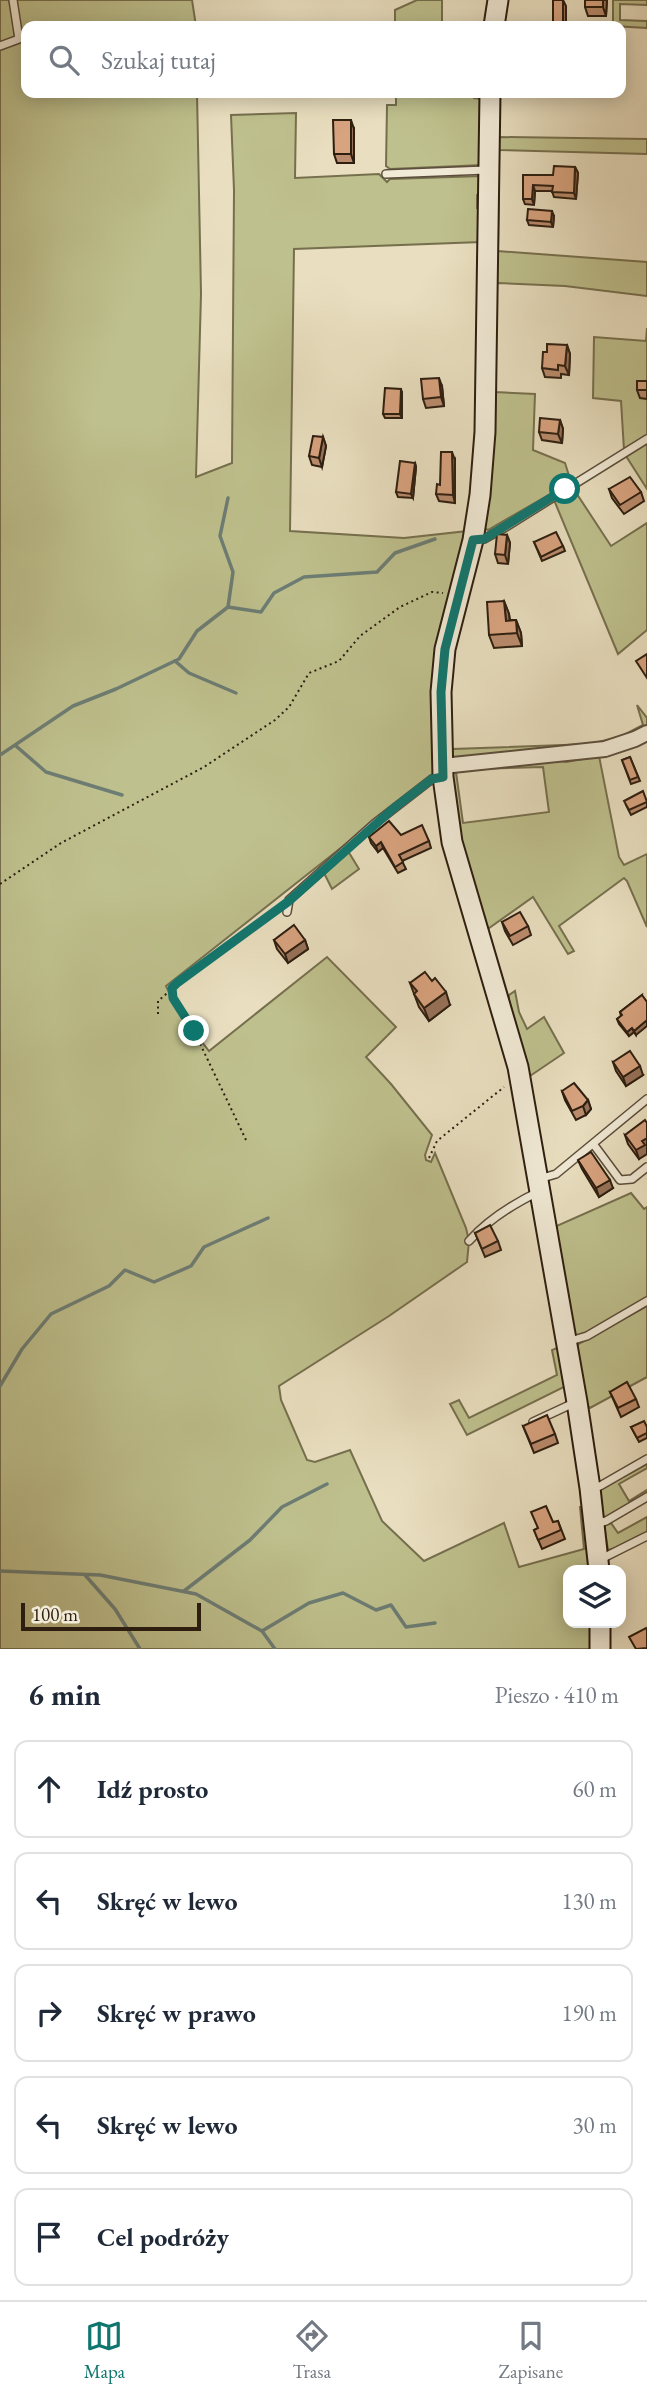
<!DOCTYPE html>
<html lang="pl">
<head>
<meta charset="utf-8">
<style>
  body { margin:0; font-family:"EB Garamond",serif; background:#f2f2f3; color:#1f2937 }
  .controls { position:absolute; right:21px; bottom:21px; display:grid; overflow:hidden; border-radius:14px; box-shadow:0 4px 18px #0003 }
  .controls button { width:63px; height:63px; display:grid; place-items:center; padding:0; border:0; border-bottom:2px solid #e0e1e3; background:#fff; color:#1f2937; font:35px sans-serif }
  .scale { position:absolute; left:21px; bottom:18px; width:180px; box-sizing:border-box; padding-left:7px; border:4px solid #2d1e10; border-top:0; font-size:19px; line-height:24px; white-space:nowrap; color:#2d1e10; -webkit-text-stroke:5px #f1ead6; paint-order:stroke }
  .stop { position:absolute; width:21px; height:21px; margin:-16px; border:5px solid #0f766e; border-radius:50%; background:#fff }
  .stop.end { background:#0f766e; border-color:#fff; box-shadow:0 2px 7px #0008 }
  .list { margin:0; padding:0; list-style:none }
  h2 { display:flex; justify-content:space-between; align-items:center; height:91px; margin:0; padding:0 28px; font-size:30px }
  h2 small { font-size:23px; font-weight:400; color:#747a83 }
  .list li { display:grid; grid-template-columns:46px 1fr auto; gap:21px; align-items:center; box-sizing:border-box; height:98px; margin:0 14px 14px; padding:0 14px; border:2px solid #e0e1e3; border-radius:14px }
  .list b { display:block; font-size:26px; white-space:nowrap }
  .list em { font-size:23px; font-style:normal; color:#747a83 }
  .icon { flex:none; width:38px; height:38px; fill:none; stroke:currentColor; stroke-width:2; stroke-linecap:round; stroke-linejoin:round }
  .map { position:relative; flex:none; width:647px; height:1649px; overflow:hidden }
  .search { position:absolute; background:#fff; box-shadow:0 4px 18px #0003; left:21px; right:21px; top:21px; height:77px; display:flex; align-items:center; gap:18px; box-sizing:border-box; padding:0 24px; border-radius:14px; color:#747a83; font-size:26px }
  .sheet { height:651px; background:#fff }
  nav { display:flex; justify-content:space-around; align-items:center; box-sizing:border-box; height:98px; border-top:2px solid #e0e1e3; background:#fff; font-size:19px; color:#747a83 }
  nav a { display:grid; justify-items:center; gap:4px }
  nav .on { color:#0f766e }
  .map>svg:first-child { display:block }
</style>
</head>
<body>
<div class="map">
<svg width="647" height="1649" viewBox="0 0 647 1649">
  <rect width="100%" height="100%" fill="#e9dfc0"/>
  <filter id="stains"><feTurbulence type="fractalNoise" baseFrequency=".00286" numOctaves="4"/><feColorMatrix values="0 0 0 0 .2 0 0 0 0 .09 0 0 0 0 .02 0 0 0 .5 -.17"/></filter>
  <radialGradient id="worn" r=".72"><stop offset=".6" stop-color="#630" stop-opacity="0"/><stop offset="1" stop-color="#630" stop-opacity=".3"/></radialGradient>
  <g fill="#bec08d" stroke="#766f4e" stroke-width="2">
    <path d="M0,0H192L196,26H26V93H197L201,294L196,477L232,463L234,190L231,115L296,113L295,178L379,174L387,182L390,179L483,176L482,195H477V208H483L481,242L294,249L290,531L404,538L468,531L437,772L166,986L178,1011L209,1051L327,957L396,1027L366,1057L391,1084L432,1135L425,1155L426,1160L431,1162L435,1153L466,1228L469,1241L467,1262L389,1316L279,1386L281,1400L307,1460L315,1462L350,1450L382,1521L424,1561L504,1523L519,1567L584,1549L580,1507L586,1506L593,1570H568V1623H594L593,1649H0Z"/>
    <path d="M417,0H442V26H395V10Z"/>
    <path d="M613,0H647V5L620,4V20L647,21V28L613,26Z"/>
    <path d="M396,93H473L474,98L483,99V165L390,169L386,166L387,105H396Z"/>
    <path d="M499,137L647,139V154L498,150Z"/>
    <path d="M493,168L499,169L498,251L647,262V296L565,286L497,283L495,392L535,394L533,450L565,463L571,482L488,530L483,528Z"/>
    <path d="M647,328V435L624,450L621,401L593,398L594,337L646,341Z"/>
    <path d="M647,443V489L626,456Z"/>
    <path d="M573,488L611,546L647,523V630L618,654L554,500Z"/>
    <path d="M637,705L647,718V727L627,738L569,749L449,758L453,749L591,744L622,736L643,725Z"/>
    <path d="M599,756L619,857L624,865L647,854V927L627,881L624,878L559,926L574,951L568,954L533,897L485,931C467,881 459,826 451,773L456,772L463,823L549,812L543,767L469,769L550,759L566,762Z"/>
    <path d="M348,851L359,869L332,889L324,873Z"/>
    <path d="M515,991L519,1012L527,1029L544,1017L564,1053L530,1076L509,1000V995Z"/>
    <path d="M631,1193L644,1209L647,1207V1298C627,1310 595,1335 572,1337L552,1228Z"/>
    <path d="M647,1306V1377L590,1408L587,1405L577,1345Z"/>
    <path d="M562,1346L568,1385L467,1435L450,1404L459,1400L469,1418L557,1375L552,1350Z"/>
    <path d="M647,1464V1468L619,1484L629,1501L647,1490V1495L603,1519L598,1494L600,1489Z"/>
    <path d="M647,1517V1532L616,1548L608,1550L604,1526L611,1523L618,1533Z"/>
  </g>
  <g fill="none" stroke-linecap="round" stroke-linejoin="round">
    <g stroke="#6d7d74" stroke-width="3.5">
      <path d="M228,498L220,536L233,572L228,607"/>
      <path d="M175,661L189,673L236,693"/>
      <path d="M16,746L46,772L122,795"/>
      <path d="M0,755L73,706L116,689L179,659L197,631L228,607L261,612L274,593L304,577L377,572L395,553L435,539"/>
      <path d="M0,1386L22,1349L51,1314L109,1286L125,1270L154,1282L191,1266L204,1247L268,1218"/>
      <path d="M0,1571L100,1575L196,1594L262,1631L309,1603L343,1593L376,1610L391,1605L406,1627L435,1623"/>
      <path d="M85,1575L115,1609L140,1649"/>
      <path d="M184,1591L250,1540L282,1507L327,1484"/>
      <path d="M262,1631L275,1649"/>
    </g>
    <defs>
      <g id="lane">
        <path d="M0,46L19,39L13,0"/>
        <path d="M386,174L486,170"/>
        <path d="M476,539H484L504,528L647,439"/>
        <path d="M287,912L289,900L374,824L432,779L442,777"/>
        <path d="M594,1145L620,1180L632,1179L647,1167"/>
        <path d="M539,1179L556,1174L647,1099"/>
        <path d="M469,1241C487,1221 515,1203 540,1191"/>
        <path d="M567,1342L587,1336L647,1301"/>
        <path d="M533,1422L576,1402"/>
        <path d="M592,1488L600,1486L647,1459"/>
        <path d="M595,1524L606,1521L647,1497"/>
        <path d="M601,1559L647,1536"/>
      </g>
      <path id="street" d="M443,766L605,749L635,739L647,733"/>
      <g id="secondary">
        <path d="M494,26L498,0"/>
        <path d="M490,93L485,432L480,495L473,540L445,649L441,692L443,777L452,842L518,1067L577,1402L590,1488L599,1570"/>
        <path d="M600,1649V1623"/>
      </g>
    </defs>
    <use href="#lane" stroke="#5c4e3c" stroke-width="10"/>
    <use href="#street" stroke="#5c4e3c" stroke-width="18"/>
    <use href="#secondary" stroke="#2d1e10" stroke-width="23"/>
    <g stroke="#2d1e10" stroke-width="2" stroke-dasharray="2 3.5" stroke-linecap="butt">
      <path d="M0,884L61,843L204,767L275,720L289,707L309,673L339,661L360,636L400,607L432,592L443,593"/>
      <path d="M158,1014V1001L172,989"/>
      <path d="M246,1140L194,1031L173,998L172,988L277,910"/>
      <path d="M429,1158L437,1141L504,1087"/>
    </g>
    <use href="#lane" stroke="#f1ead6" stroke-width="7"/>
    <use href="#street" stroke="#f1ead6" stroke-width="14"/>
    <use href="#secondary" stroke="#f1ead6" stroke-width="19"/>
  </g>
  <g fill="#ba8c6d" stroke="#2d1e10" stroke-width="2">
    <path d="M585,0H607L606,16H588L585,7Z"/>
    <path d="M354,129V163H337L334,154Z"/>
    <path d="M575,167L578,173L576,199L554,197L552,191H535L534,205L525,204L523,199V175H553Z"/>
    <path d="M554,216L553,227L529,225L527,220Z"/>
    <path d="M567,345L570,354L569,375L561,374V378L545,377L542,368Z"/>
    <path d="M647,381V399L640,398L637,390Z"/>
    <path d="M442,386L444,406L426,408L423,399Z"/>
    <path d="M402,393V418H385L383,414Z"/>
    <path d="M560,420L563,429L562,443L542,440L539,432Z"/>
    <path d="M323,437L326,446L322,467L312,465L309,456Z"/>
    <path d="M455,460V503L439,501L436,494Z"/>
    <path d="M415,463L416,467L413,498L398,497L396,492Z"/>
    <path d="M609,489L641,492L644,501L624,514L612,498Z"/>
    <path d="M507,535L510,543L508,564L498,563L495,554Z"/>
    <path d="M534,542L563,546L565,551L542,561Z"/>
    <path d="M504,601L509,614L510,620H516L521,633L522,646L494,648L489,635Z"/>
    <path d="M630,757L640,781L631,784L622,760Z"/>
    <path d="M647,800V807L631,815L626,805Z"/>
    <path d="M401,835L429,841L431,848L402,861L406,869L398,873L383,848L378,852L371,843L369,837Z"/>
    <path d="M502,922L528,926L531,935L513,945L505,931Z"/>
    <path d="M274,940H305L308,949L288,963L277,949Z"/>
    <path d="M410,983L450,1005L429,1021L419,1007Z"/>
    <path d="M642,995L636,1035L634,1032L629,1036L619,1024L617,1019L621,1016L620,1012Z"/>
    <path d="M613,1062L643,1075L626,1086L616,1071Z"/>
    <path d="M562,1091L588,1100L591,1109L586,1115L576,1120L565,1100Z"/>
    <path d="M625,1135L646,1150L639,1159L628,1144Z"/>
    <path d="M578,1160L613,1188L599,1197L582,1169Z"/>
    <path d="M475,1233L498,1241L501,1250L485,1257Z"/>
    <path d="M610,1392L636,1399L639,1407L621,1417Z"/>
    <path d="M523,1426L555,1434L558,1443L534,1453Z"/>
    <path d="M631,1427H647V1438L639,1442Z"/>
    <path d="M558,1521L565,1539L542,1549L534,1530Z"/>
  </g>
  <g fill="#977259" stroke="#2d1e10" stroke-width="2">
    <path d="M563,0L566,6V26H563Z"/>
    <path d="M603,0H607L606,16L603,7Z"/>
    <path d="M351,120L354,129V163L351,154Z"/>
    <path d="M575,167L578,173L576,199L574,193Z"/>
    <path d="M533,185L535,191L534,205L532,199Z"/>
    <path d="M552,211L554,216L553,227L551,222Z"/>
    <path d="M567,345L570,354L569,375L565,366Z"/>
    <path d="M439,378L442,386L444,406L441,397Z"/>
    <path d="M401,389L402,393V418L400,414Z"/>
    <path d="M560,420L563,429L562,443L558,434Z"/>
    <path d="M323,437L326,446L322,467L319,458Z"/>
    <path d="M452,452L455,460V503L453,495Z"/>
    <path d="M415,463L416,467L413,498L411,494Z"/>
    <path d="M507,535L510,543L508,564L505,555Z"/>
    <path d="M504,601L509,614L511,634L506,621Z"/>
    <path d="M516,620L521,633L522,646L517,633Z"/>
    <path d="M381,842L383,848L378,852L376,846Z"/>
    <path d="M305,940L308,949L288,963L285,954Z"/>
    <path d="M446,992L450,1005L429,1021L424,1008Z"/>
    <path d="M647,1020V1026L636,1035L634,1031Z"/>
    <path d="M632,1028L634,1032L629,1036L627,1032Z"/>
    <path d="M640,1066L643,1075L626,1086L623,1077Z"/>
    <path d="M588,1100L591,1109L586,1115L583,1106Z"/>
    <path d="M647,1138V1154L639,1159L636,1150L642,1141Z"/>
    <path d="M610,1180L613,1188L599,1197L596,1188Z"/>
  </g>
  <g fill="#d8a37f" stroke="#2d1e10" stroke-width="2">
    <rect x="553" y="0" width="10" height="26"/>
    <rect x="585" y="0" width="18" height="7"/>
    <path d="M333,120H351V154H334Z"/>
    <path d="M554,166L575,167L574,193L552,192L553,186L533,185L532,199H523V175H553Z"/>
    <path d="M528,209L552,211L551,222L527,220Z"/>
    <path d="M547,344L567,345L565,366L558,365V370L542,368L543,352H547Z"/>
    <path d="M439,378L441,397L423,399L421,379Z"/>
    <rect x="637" y="381" width="10" height="9"/>
    <path d="M385,388L401,389L400,414H383Z"/>
    <path d="M540,418L560,420L558,434L539,432Z"/>
    <path d="M313,436L323,437L319,458L309,456Z"/>
    <path d="M441,452H452L453,495L436,494L437,484L440,485Z"/>
    <path d="M400,461L415,463L411,494L396,492Z"/>
    <path d="M630,477L641,492L620,505L609,489Z"/>
    <path d="M556,532L563,546L541,557L534,542Z"/>
    <path d="M497,534L507,535L505,555L495,554Z"/>
    <path d="M504,601L506,621L516,620L517,633L489,635L487,602Z"/>
    <path d="M647,654V678L636,661Z"/>
    <path d="M630,757L638,777L630,780L622,760Z"/>
    <path d="M643,791L647,802L629,810L624,801Z"/>
    <path d="M389,821L401,835L422,825L429,841L399,855L403,862L395,867L381,842L376,846L369,837Z"/>
    <path d="M520,912L528,926L510,936L502,922Z"/>
    <path d="M294,925L305,940L285,954L274,940Z"/>
    <path d="M425,972L432,981L435,978L446,992L424,1008L414,994L417,991L410,983Z"/>
    <path d="M642,995L647,1002V1020L634,1031L632,1028L627,1032L617,1019L622,1015L620,1012Z"/>
    <path d="M630,1051L640,1066L623,1077L613,1062Z"/>
    <path d="M574,1083L588,1100L583,1106L572,1111L562,1091Z"/>
    <path d="M645,1120L647,1123V1138L642,1141L645,1145L636,1150L625,1135Z"/>
    <path d="M591,1152L610,1180L596,1188L578,1160Z"/>
    <path d="M490,1225L498,1241L482,1249L475,1233Z"/>
    <path d="M627,1382L636,1399L618,1408L610,1392Z"/>
    <path d="M547,1415L555,1434L531,1444L523,1426Z"/>
    <path d="M644,1421L647,1427V1433L637,1438L631,1427Z"/>
    <path d="M546,1506L553,1522L558,1521L561,1530L538,1540L534,1530L538,1528L531,1512Z"/>
    <path d="M646,1628L647,1630V1648L636,1649L629,1637Z"/>
  </g>
  <g fill="none" stroke-linecap="round" stroke-linejoin="round">
    <path stroke="#0f766e" stroke-width="9" d="M194,1031L173,998L172,988L177,983L289,901L394,808L432,779L443,777L441,692L445,649L473,540L484,539L565,489"/>
  </g>
  <rect width="100%" height="100%" filter="url(#stains)"/>
  <rect width="100%" height="100%" fill="url(#worn)"/>
</svg>
<div class="controls">
<button><svg class="icon" aria-label="layers" viewBox="0 0 24 24"><path d="M12 4l9 5-9 5-9-5zM3 14l9 5 9-5"/></svg></button>
</div>
<div class="scale">100 m</div>
<div class="stop" style="left:565px;top:489px"></div>
<div class="stop end" style="left:194px;top:1031px"></div>
<div class="search"><svg class="icon" aria-label="search" viewBox="0 0 24 24"><circle cx="10" cy="10" r="6"/><path d="M15 15l6 6"/></svg>Szukaj tutaj</div>
</div>
<section class="sheet">
<h2>6 min<small>Pieszo · 410 m</small></h2>
<ul class="list">
<li><svg class="icon" aria-label="ahead" viewBox="0 0 24 24"><path d="M12 20V5M6 11l6-6 6 6"/></svg><div><b>Idź prosto</b></div><em>60 m</em></li>
<li><svg class="icon" aria-label="left" viewBox="0 0 24 24"><path d="M17 20v-9H6M10 6l-5 5 5 5"/></svg><div><b>Skręć w lewo</b></div><em>130 m</em></li>
<li><svg class="icon" aria-label="right" viewBox="0 0 24 24"><path d="M7 20v-9h11M14 6l5 5-5 5"/></svg><div><b>Skręć w prawo</b></div><em>190 m</em></li>
<li><svg class="icon" aria-label="left" viewBox="0 0 24 24"><path d="M17 20v-9H6M10 6l-5 5 5 5"/></svg><div><b>Skręć w lewo</b></div><em>30 m</em></li>
<li><svg class="icon" aria-label="arrive" viewBox="0 0 24 24"><path d="M6 21V4h12l-3 4 3 4H6"/></svg><div><b>Cel podróży</b></div></li>
</ul>
</section>
<nav>
<a class="on"><svg class="icon" aria-label="map" viewBox="0 0 24 24"><path d="M3 6l6-2 6 2 6-2v14l-6 2-6-2-6 2zM9 4v14M15 6v14"/></svg>Mapa</a>
<a><svg class="icon" aria-label="directions" viewBox="0 0 24 24"><path d="M12 3l9 9-9 9-9-9zM9 14v-3h6M13 9l2 2-2 2"/></svg>Trasa</a>
<a><svg class="icon" aria-label="saved" viewBox="0 0 24 24"><path d="M7 4h10v16l-5-4-5 4z"/></svg>Zapisane</a>
</nav>
</body>
</html>
